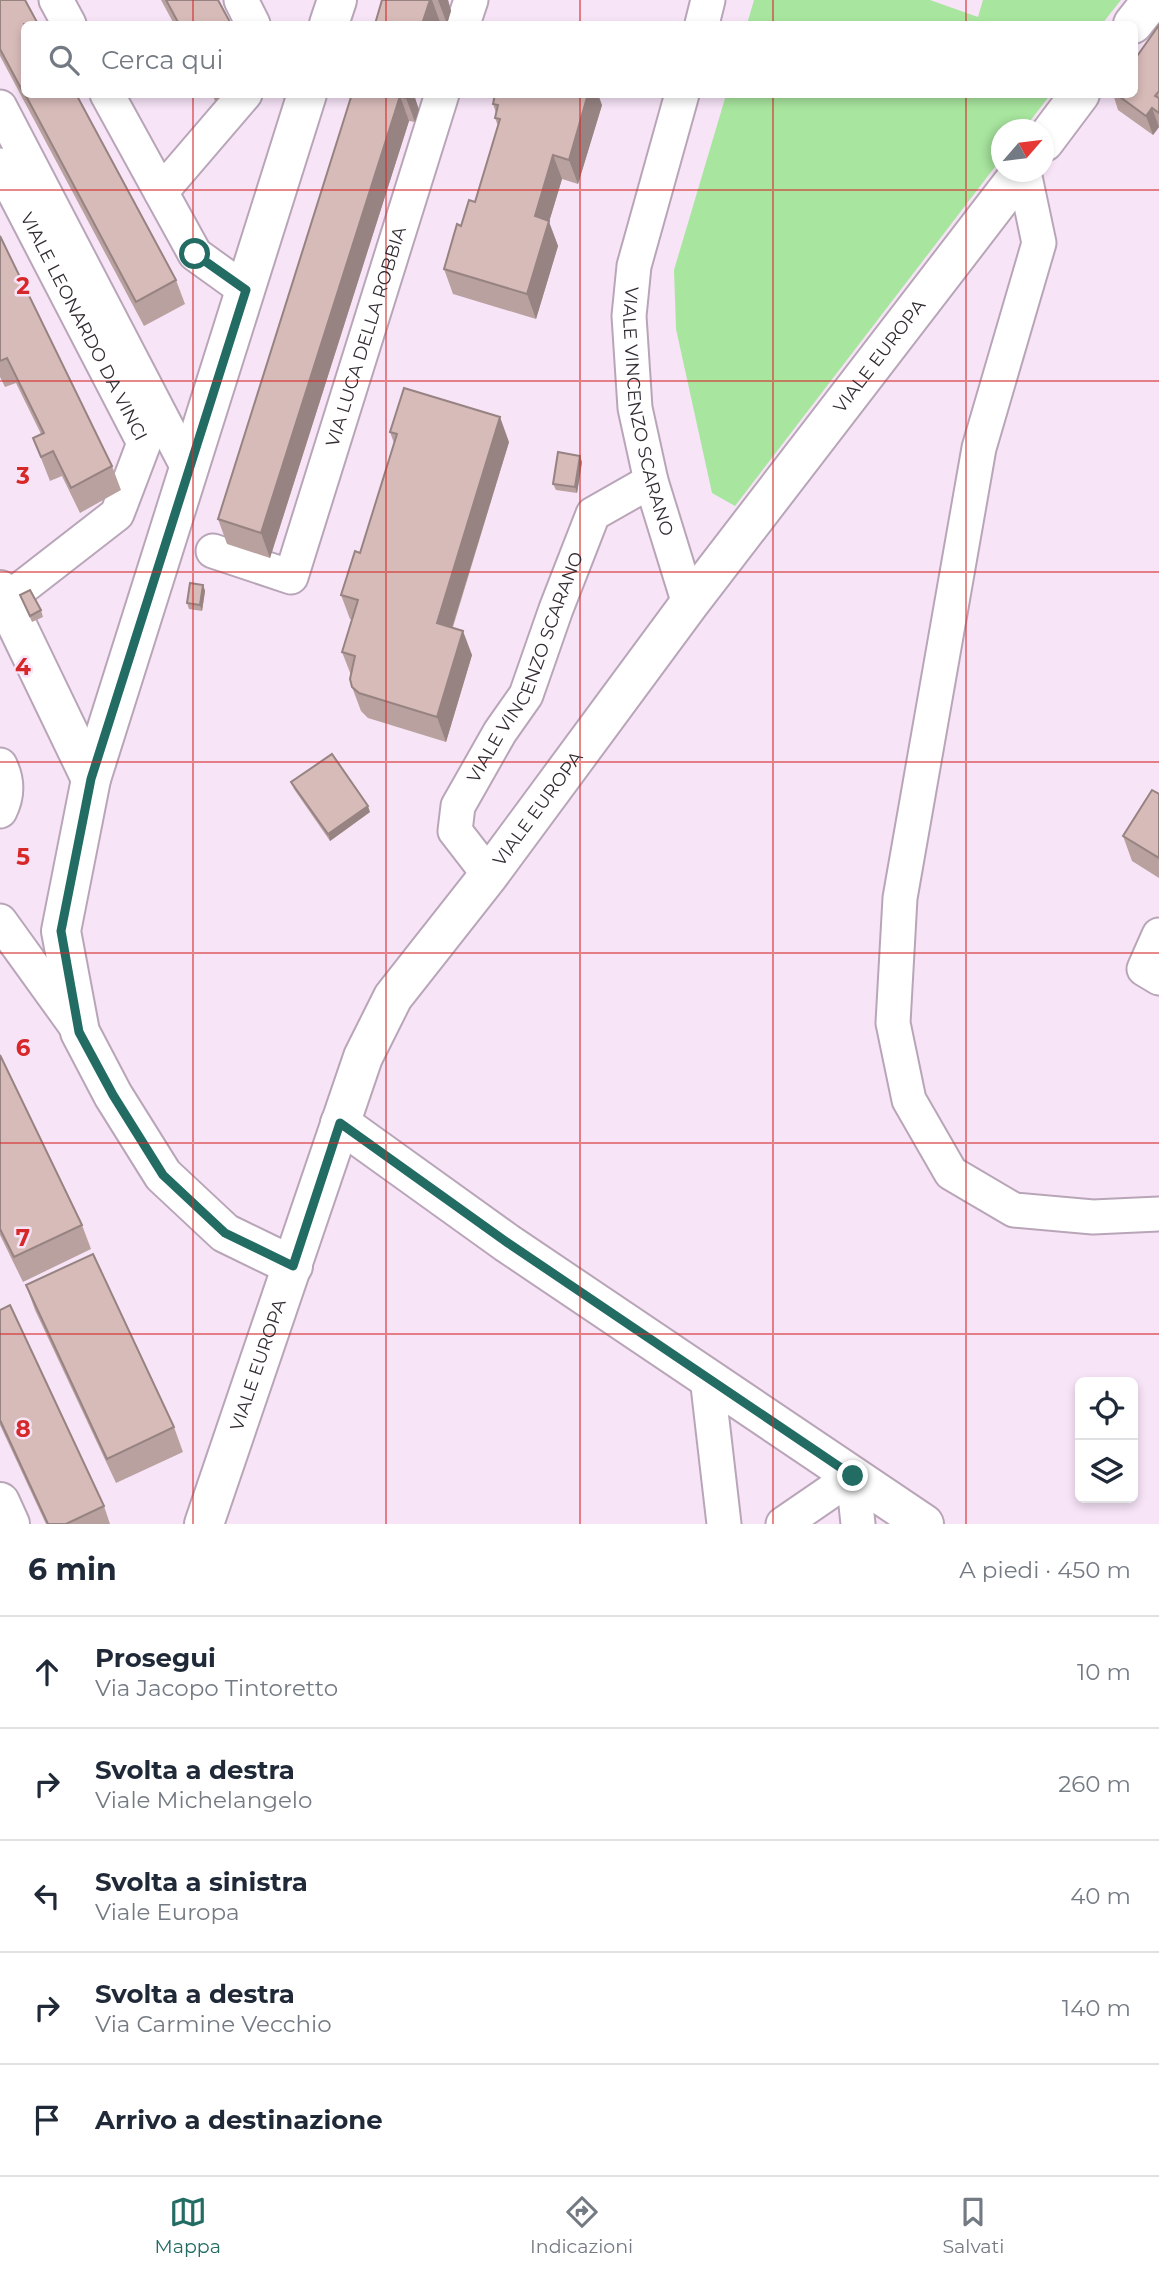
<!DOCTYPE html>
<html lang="it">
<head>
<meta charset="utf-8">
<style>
  body { margin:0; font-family:Montserrat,sans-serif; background:#f6f6f7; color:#1f2937 }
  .controls { position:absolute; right:21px; bottom:21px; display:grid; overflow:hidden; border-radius:10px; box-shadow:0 4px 10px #0003 }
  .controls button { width:63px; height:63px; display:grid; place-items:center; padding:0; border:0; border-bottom:2px solid #e0e1e3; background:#fff; color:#1f2937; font:35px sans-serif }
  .compass { position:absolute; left:991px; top:119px; width:63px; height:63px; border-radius:50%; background:#fff; box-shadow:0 4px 10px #0003; rotate:62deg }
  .stop { position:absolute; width:21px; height:21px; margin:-16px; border:5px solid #236c64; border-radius:50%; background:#fff }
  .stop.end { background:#236c64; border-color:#fff; box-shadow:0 2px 7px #0008 }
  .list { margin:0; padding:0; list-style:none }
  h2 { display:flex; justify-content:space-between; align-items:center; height:91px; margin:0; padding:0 28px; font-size:30px }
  h2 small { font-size:23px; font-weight:400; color:#747a83 }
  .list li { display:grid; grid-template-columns:46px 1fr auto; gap:21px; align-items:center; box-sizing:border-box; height:112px; padding:0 28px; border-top:2px solid #e0e1e3 }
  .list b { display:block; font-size:26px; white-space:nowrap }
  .list p { margin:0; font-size:23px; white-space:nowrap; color:#747a83 }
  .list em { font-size:23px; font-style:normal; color:#747a83 }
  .icon { flex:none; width:38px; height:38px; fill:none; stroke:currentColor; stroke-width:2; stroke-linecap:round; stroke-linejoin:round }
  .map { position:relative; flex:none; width:1159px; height:1524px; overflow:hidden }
  .search { position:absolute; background:#fff; box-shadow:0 4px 10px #0003; left:21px; right:21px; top:21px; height:77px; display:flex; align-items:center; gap:18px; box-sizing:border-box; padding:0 24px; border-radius:10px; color:#747a83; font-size:26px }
  .sheet { height:651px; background:#fff }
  nav { display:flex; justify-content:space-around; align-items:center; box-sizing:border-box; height:98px; border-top:2px solid #e0e1e3; background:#fff; font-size:19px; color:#747a83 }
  nav a { display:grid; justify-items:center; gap:4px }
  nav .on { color:#236c64 }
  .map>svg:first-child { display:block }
</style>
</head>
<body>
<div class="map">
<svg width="1159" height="1524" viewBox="0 0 1159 1524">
  <rect width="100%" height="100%" fill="#f7e4f7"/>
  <g fill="#a8e69f">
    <path d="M754,0H930L978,17L983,0H1121L1102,24H747Z"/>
    <path d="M726,95H1050L1024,129L1002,130L1001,159L735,506L712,493L676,329L674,270Z"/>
  </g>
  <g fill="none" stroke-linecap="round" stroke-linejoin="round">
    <defs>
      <g id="minor">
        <path d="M56,0L69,24"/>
        <path d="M241,0L253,24"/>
        <path d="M463,24L471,0"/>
        <path d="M702,24L708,0"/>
        <path d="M107,94L195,254L245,290"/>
        <path id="s1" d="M682,94L634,266L629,316L635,408L651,481L689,604"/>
        <path d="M0,107L189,470"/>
        <path id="s2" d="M0,165L144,443L117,514L5,601"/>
        <path d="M1024,172L1039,243L979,448L900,898L893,1023L909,1100L951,1173L1014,1210L1093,1217L1159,1214"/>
        <path d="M161,192L245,94"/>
        <path id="s3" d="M213,551L291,577L442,94"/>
        <path d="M0,765C8,781 8,795 0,811"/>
        <path id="s4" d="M489,875L455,831L458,806L500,732L526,695L556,609L593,514L651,481"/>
        <path d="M0,921L80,1032"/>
        <path d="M1159,935L1144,969L1159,978"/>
        <path d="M707,1377L724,1524"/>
        <path d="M783,1524L853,1476L858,1524"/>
      </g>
      <g id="tertiary">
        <path d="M329,24L337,0"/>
        <path d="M1133,24L1152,0"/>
        <path d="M1044,142L1080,94"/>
        <path d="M0,590L91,779"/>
        <path d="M340,1123L507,1243L924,1524"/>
        <path d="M293,1266L225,1233L163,1175L113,1095L80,1032L61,931L91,779L307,94"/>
        <path d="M0,1502L10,1524"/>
        <path id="s5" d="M204,1524L363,1057L393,997L489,875L689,604L1021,172"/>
      </g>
    </defs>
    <use href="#minor" stroke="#b8a6b8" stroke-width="37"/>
    <use href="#tertiary" stroke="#b8a6b8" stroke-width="42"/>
    <use href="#minor" stroke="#fff" stroke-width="33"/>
    <use href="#tertiary" stroke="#fff" stroke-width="38"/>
  </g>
  <g fill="#b9a19f">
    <path d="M0,0L176,280L185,304L144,326L0,56Z"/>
    <path d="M161,0H218L231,24H174Z"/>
    <path d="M382,0H448L451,11L447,24Z"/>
    <path d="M1159,25V127L1153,135L1118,110L1113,94H1135Z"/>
    <path d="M212,94H227L215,101Z"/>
    <path d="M352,94H416L415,98L419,110L415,122L409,121L270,558L227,544L218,519Z"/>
    <path d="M493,104L602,105L578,184L562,179L549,222L558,246L536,319L453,294L444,269L461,226L475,202L498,126L495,118L496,113Z"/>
    <path d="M0,236L112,466L121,490L80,513L62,476L50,481L33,438L41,434L16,383L5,387L0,377Z"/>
    <path d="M390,432L509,442L453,627L472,655L446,742L368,718L361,711L352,687L351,675L342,652L352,620L350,619L341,595L360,553L394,443Z"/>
    <path d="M582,462L577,493L556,490L553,484Z"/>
    <path d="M203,585L205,591L202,611L189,609L187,603Z"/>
    <path d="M20,595L41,610L43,617L32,622Z"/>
    <path d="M291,782L370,812L330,841L294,789Z"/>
    <path d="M1159,794V878L1132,861L1123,836Z"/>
    <path d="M0,1055L82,1225L91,1249L23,1282L0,1235Z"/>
    <path d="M26,1285L174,1427L183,1452L116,1483L35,1310Z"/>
    <path d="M0,1310L104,1506L110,1524H46L0,1425Z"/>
  </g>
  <g fill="#968382">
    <path d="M430,0H432L440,22L439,24H422Z"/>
    <path d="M438,0H448L451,11L447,24Z"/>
    <path d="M407,94H416L415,98L419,110L415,122L406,98Z"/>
    <path d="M588,94H598L602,105L578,184L569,160Z"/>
    <path d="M400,96L409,121L270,558L261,533Z"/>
    <path d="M1152,108L1159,127L1153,135L1146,116Z"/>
    <path d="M553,155L562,179L549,222L558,246L536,319L527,294L535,216Z"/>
    <path d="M500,417L509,442L446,647L437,623Z"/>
    <path d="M580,456L582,462L577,493L575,487Z"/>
    <path d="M203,585L205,591L202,611L200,605Z"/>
    <path d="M463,631L472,655L446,742L437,717Z"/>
    <path d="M368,806L370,812L330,841L328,834Z"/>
  </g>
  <g fill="#d7bbb9" stroke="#968382" stroke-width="2">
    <path d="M0,0H25L38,24H24V94L0,49Z"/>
    <path d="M166,0H218L231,24H179Z"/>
    <path d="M382,0H430L422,24H375Z"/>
    <path d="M1159,25V91L1155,96L1159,98V113L1152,108L1146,116L1116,94H1135V59Z"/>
    <path d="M25,94H76L176,280L136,302Z"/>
    <path d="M352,94H407L406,98L400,96L261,533L218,519Z"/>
    <path d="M495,94H588L569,160L553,155L535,216L549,221L527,294L444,269L457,224L461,226L469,200L475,202L500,119L495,118L498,105L493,104Z"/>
    <path d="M0,236L112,466L71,488L53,451L41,457L33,438L44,433L7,358L0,361Z"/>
    <path d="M404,388L500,417L437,623L463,631L437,717L359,693L352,687L350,679L355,656L342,652L358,600L341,595L355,551L360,553L397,434L390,432Z"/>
    <path d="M558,452L580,456L575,487L553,484Z"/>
    <path d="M190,583L203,585L200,605L187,603Z"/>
    <path d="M30,590L41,610L30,616L20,595Z"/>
    <path d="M332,754L368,806L328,834L291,782Z"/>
    <path d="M1152,790L1159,794V858L1123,836Z"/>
    <path d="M0,1055L82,1225L14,1257L0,1229Z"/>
    <path d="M93,1254L174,1427L107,1459L26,1285Z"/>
    <path d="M10,1305L104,1506L66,1524H48L0,1420V1310Z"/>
  </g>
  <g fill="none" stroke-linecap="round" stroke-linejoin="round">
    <path stroke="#236c64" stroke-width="9" d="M195,254L246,290L91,779L61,931L79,1032L113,1095L163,1175L225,1233L293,1266L340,1123L508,1243L853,1476"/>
  </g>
  <path fill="none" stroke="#d62828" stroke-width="2" stroke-opacity="0.55" d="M193,0V24M386,0V24M580,0V24M773,0V24M966,0V24M193,94V1524M386,94V1524M580,94V1524M773,94V1524M966,94V1524M0,190H1159M0,381H1159M0,572H1159M0,762H1159M0,953H1159M0,1143H1159M0,1334H1159"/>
  <g text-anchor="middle" stroke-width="5" stroke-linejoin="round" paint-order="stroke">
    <g font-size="18" fill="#332c33" stroke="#f7e4f7">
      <text dy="6" stroke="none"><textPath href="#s2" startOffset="182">VIALE LEONARDO DA VINCI</textPath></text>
      <text dy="6" stroke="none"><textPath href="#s3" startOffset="334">VIA LUCA DELLA ROBBIA</textPath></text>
      <text dy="6" stroke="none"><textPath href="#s5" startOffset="1365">VIALE EUROPA</textPath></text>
      <text dy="6" stroke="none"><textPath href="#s1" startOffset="326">VIALE VINCENZO SCARANO</textPath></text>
      <text dy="6" stroke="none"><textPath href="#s4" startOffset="236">VIALE VINCENZO SCARANO</textPath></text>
      <text dy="6" stroke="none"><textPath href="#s5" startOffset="798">VIALE EUROPA</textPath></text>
      <text dy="6" stroke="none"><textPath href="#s5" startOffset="168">VIALE EUROPA</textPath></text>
    </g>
  </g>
  <g font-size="23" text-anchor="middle" font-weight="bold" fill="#d62828" stroke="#f7e4f7" stroke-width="5" stroke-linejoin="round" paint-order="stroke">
    <text x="23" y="294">2</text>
    <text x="23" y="484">3</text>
    <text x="23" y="675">4</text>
    <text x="23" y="865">5</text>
    <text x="23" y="1056">6</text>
    <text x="23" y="1246">7</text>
    <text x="23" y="1437">8</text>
  </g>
</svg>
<div class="controls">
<button><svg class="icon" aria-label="locate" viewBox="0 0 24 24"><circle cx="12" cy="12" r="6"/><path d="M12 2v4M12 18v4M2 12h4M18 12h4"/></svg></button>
<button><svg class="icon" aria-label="layers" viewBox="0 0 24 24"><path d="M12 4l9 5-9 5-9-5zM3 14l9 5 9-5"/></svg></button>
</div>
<svg class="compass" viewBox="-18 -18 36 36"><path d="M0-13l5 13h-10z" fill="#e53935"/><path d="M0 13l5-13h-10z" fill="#747a83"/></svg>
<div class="stop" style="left:195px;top:254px"></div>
<div class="stop end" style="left:853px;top:1476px"></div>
<div class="search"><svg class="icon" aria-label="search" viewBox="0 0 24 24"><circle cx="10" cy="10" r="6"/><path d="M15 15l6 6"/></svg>Cerca qui</div>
</div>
<section class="sheet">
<h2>6 min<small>A piedi · 450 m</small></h2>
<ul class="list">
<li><svg class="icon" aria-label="ahead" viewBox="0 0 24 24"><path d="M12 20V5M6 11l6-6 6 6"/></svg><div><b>Prosegui</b><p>Via Jacopo Tintoretto</p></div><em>10 m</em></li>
<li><svg class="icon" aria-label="right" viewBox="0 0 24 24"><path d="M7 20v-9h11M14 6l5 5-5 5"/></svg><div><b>Svolta a destra</b><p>Viale Michelangelo</p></div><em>260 m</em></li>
<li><svg class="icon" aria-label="left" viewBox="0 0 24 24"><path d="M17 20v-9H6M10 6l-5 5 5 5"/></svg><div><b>Svolta a sinistra</b><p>Viale Europa</p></div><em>40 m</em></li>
<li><svg class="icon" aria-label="right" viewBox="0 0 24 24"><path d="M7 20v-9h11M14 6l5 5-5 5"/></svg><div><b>Svolta a destra</b><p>Via Carmine Vecchio</p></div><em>140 m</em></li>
<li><svg class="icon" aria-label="arrive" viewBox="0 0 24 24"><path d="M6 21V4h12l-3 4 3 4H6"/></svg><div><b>Arrivo a destinazione</b></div></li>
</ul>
</section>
<nav>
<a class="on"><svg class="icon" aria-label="map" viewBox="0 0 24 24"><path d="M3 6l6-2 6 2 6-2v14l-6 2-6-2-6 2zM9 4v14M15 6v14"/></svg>Mappa</a>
<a><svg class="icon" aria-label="directions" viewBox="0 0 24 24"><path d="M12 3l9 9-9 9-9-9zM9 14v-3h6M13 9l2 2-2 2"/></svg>Indicazioni</a>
<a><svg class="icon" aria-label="saved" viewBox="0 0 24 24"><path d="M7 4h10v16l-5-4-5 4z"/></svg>Salvati</a>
</nav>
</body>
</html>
